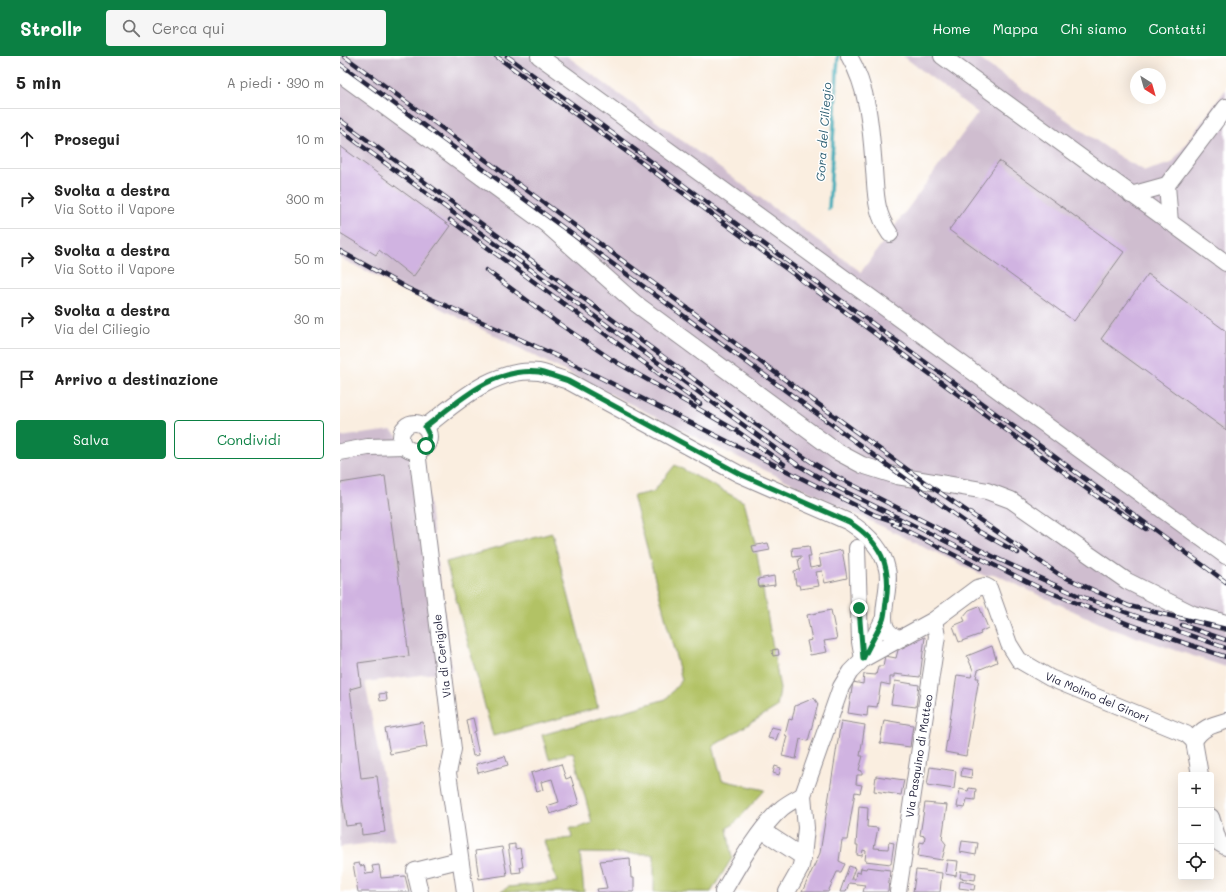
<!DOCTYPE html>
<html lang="it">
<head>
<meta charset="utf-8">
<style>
  body { margin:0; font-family:Mali,sans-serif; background:#f6f6f6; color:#222 }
  .controls { position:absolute; right:12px; bottom:12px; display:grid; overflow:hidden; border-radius:4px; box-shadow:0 4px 16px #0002 }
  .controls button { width:36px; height:36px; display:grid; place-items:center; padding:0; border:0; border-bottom:1px solid #e0e0e0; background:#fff; color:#222; font:20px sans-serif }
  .compass { position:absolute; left:790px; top:12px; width:36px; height:36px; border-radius:50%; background:#fff; box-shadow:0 4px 16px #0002; rotate:143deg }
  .stop { position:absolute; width:12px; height:12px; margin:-9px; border:3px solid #0b8043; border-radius:50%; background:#fff }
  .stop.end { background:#0b8043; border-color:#fff; box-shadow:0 1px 4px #0008 }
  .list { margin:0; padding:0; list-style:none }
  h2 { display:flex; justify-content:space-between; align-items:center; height:52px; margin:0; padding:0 16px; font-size:17px }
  h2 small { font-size:13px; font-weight:400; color:#767676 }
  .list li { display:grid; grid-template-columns:26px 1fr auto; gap:12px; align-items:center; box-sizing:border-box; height:60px; padding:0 16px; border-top:1px solid #e0e0e0 }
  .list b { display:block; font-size:15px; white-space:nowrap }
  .list p { margin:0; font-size:13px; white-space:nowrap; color:#767676 }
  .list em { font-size:13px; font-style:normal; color:#767676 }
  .actions { display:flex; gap:8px; padding:12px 16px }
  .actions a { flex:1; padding:9px 0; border:1px solid #0b8043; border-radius:4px; text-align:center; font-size:14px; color:#0b8043 }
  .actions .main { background:#0b8043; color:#fff }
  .icon { flex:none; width:22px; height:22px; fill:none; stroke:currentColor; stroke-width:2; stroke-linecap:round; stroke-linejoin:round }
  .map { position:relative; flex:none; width:886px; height:836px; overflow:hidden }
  header { display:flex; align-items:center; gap:24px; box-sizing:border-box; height:56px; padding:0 20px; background:#0b8043; color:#fff }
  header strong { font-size:19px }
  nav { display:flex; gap:22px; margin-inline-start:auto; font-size:14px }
  .search { width:280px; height:36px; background:#f6f6f6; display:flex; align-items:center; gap:10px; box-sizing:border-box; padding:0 14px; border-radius:4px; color:#767676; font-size:15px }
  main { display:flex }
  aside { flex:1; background:#fff }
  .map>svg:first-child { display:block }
</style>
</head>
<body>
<header>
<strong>Strollr</strong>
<div class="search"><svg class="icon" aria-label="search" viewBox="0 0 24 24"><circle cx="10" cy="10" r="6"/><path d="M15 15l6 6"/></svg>Cerca qui</div>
<nav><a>Home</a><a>Mappa</a><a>Chi siamo</a><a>Contatti</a></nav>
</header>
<main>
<aside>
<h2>5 min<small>A piedi · 390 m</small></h2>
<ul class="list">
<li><svg class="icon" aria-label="ahead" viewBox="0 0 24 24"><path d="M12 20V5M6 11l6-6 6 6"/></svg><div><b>Prosegui</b></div><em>10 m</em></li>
<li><svg class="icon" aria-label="right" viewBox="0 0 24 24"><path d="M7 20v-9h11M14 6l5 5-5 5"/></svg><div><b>Svolta a destra</b><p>Via Sotto il Vapore</p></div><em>300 m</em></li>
<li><svg class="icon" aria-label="right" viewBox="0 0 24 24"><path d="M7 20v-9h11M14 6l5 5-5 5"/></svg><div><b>Svolta a destra</b><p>Via Sotto il Vapore</p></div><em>50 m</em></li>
<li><svg class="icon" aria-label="right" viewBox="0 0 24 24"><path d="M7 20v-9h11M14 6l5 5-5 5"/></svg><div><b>Svolta a destra</b><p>Via del Ciliegio</p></div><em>30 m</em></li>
<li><svg class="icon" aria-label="arrive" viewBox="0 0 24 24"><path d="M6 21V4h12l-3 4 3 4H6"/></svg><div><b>Arrivo a destinazione</b></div></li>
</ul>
<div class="actions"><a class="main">Salva</a><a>Condividi</a></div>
</aside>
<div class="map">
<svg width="886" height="836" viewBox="0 0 886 836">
  <rect width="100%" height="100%" fill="#fff"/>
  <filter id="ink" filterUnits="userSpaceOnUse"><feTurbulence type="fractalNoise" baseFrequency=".025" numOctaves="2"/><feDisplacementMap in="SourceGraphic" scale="8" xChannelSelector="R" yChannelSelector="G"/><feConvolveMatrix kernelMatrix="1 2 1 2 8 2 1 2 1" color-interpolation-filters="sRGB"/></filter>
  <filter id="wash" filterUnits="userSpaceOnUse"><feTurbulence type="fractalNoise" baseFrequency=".012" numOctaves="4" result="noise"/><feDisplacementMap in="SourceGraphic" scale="16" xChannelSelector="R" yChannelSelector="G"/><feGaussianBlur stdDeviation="0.9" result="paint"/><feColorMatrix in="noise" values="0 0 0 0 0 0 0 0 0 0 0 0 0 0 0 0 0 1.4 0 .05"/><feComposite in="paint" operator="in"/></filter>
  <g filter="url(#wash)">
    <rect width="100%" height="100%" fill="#faeee0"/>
    <g fill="#cfbdcf">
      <path d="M0,0H227L521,216L638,57L563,0H635L780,101L805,115L832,107L886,33V611L772,573L654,518L645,520L358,382L0,202Z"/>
      <path d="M51,374L84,406L112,615L25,626L55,784L0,791V381Z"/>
    </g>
    <g fill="#b2c265" stroke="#6a7250">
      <path d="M335,409L404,446L415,487L440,633L437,651L373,690L382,724L425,734L394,768L387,772L392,802L371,836H314V798L240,797L244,836H161L168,831L217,826L204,785L232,782L230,772H238L252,767L233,696L209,703L202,679L326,643L342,624L293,440L313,436Z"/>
      <path d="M212,477L258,652L153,680L106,506Z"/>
    </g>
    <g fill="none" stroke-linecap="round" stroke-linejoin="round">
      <path stroke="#3dacb9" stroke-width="3.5" d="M489,153L498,0"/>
    </g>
    <g id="blocks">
      <g fill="#d0b3e1">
        <path d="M0,90L110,170L73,221L39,194L36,199L0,177Z"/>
        <path d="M659,105L784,196L734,265L609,174Z"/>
        <path d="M808,218L886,275V374L761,283Z"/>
        <path d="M45,420L69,600L18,607L21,630L10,633L21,722L37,720L45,776L22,779L21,768L6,770L0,727V427Z"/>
        <path d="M428,487L430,494L414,497L412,490Z"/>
        <path d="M469,490L471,501H468L470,512L481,510L479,499L502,494L507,522L485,527L482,515L476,516L479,530L460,533L459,529H456L454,515L460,514L458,503L461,502V500L453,501L452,492Z"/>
        <path d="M434,520L435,529L419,531L418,523Z"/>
        <path d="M639,550L648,572L640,576L641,578L619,586L613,570L625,565L623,561L629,554Z"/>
        <path d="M491,554L497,583L484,585L487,596L470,599L467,585L472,584L467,559Z"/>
        <path d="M585,581L580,621L554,618V621H550V629L541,627L537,651L528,650L527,660L508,657L513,626L523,628L524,618L536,619L538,610H543L545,600L556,602L558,594Z"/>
        <path d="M652,590L657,606L638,614L636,622H639L626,700L605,696L617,619L631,621L633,614L627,600Z"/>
        <path d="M438,593L439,599L433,600L432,594Z"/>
        <path d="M555,625L579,629L576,651L551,648Z"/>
        <path d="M46,637L47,644L40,645L39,638Z"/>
        <path d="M474,642L478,648L468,685L460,683L456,703L442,700L447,680L445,679L449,663L452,664L455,650Z"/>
        <path d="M133,662L136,675L134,676L139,699L133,700L126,664Z"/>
        <path d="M544,664L573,669L570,691L540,687Z"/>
        <path d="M501,665L525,669L520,700H523L519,714L522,715V719H517L516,728L522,729L520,737L515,736L507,784H502L499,805L505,808L501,816H497L488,836H462L480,797Z"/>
        <path d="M83,666L87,691L50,698L45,673Z"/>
        <path d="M431,671L440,673L436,684L428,682Z"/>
        <path d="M165,700L168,709L138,717L136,708Z"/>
        <path d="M221,708L226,723L231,721L239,748L210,758L207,750L219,746L212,723L201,726L203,734L197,736L191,717Z"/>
        <path d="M435,710L441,712L439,719L433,717Z"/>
        <path d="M590,711L616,715L614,733L587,729Z"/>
        <path d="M622,712L632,714L631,722L621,720Z"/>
        <path d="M536,720L564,724L561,739L534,735Z"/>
        <path d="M629,732L636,733L635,744L627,743L625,752L617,751L620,733L628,735Z"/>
        <path d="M585,747L607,749L602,783L606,788L602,804L578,800L580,786L584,787L585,780L580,779Z"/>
        <path d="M519,750L528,751L527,771L538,772L534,792L548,793L549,786L554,787L551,808L525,805L526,795L523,794L522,800L517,799L518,789H516Z"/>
        <path d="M622,785L638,787L636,799L620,796Z"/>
        <path d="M175,788V793L180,792L183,811H180L181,816L172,817L168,789Z"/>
        <path d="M162,791L167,819L139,823L135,795Z"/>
        <path d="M290,802L291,822H294V836H258L257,833L267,832L260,805Z"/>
        <path d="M607,804L618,805L616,820L605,818Z"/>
        <path d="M19,807L20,810L24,809L26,818L34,817L32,810L39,809L41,822L65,820L69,836H18L13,808Z"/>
        <path d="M509,810L515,812L511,823H515L516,816L520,817L521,812L526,813L527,811L550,814L548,836H523L525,829L509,827L506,836H500Z"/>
        <path d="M576,814L602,817L600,836H573Z"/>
        <path d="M621,815L636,817L635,824L620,822Z"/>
        <path d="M620,825L635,828L634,834L619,832Z"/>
      </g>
    </g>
  </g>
  <g filter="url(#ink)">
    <use href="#blocks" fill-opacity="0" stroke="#8e888e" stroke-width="1"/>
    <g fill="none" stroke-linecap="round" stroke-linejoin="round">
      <defs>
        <g id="minor">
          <path d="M199,0L886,500"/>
          <path d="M509,0C529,34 531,74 534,113C536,139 535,156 550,178"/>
          <path d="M602,0L886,207"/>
          <path d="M0,18L206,168L295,247L496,395L522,409L557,420L647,435L671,444L787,525L853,558L886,567"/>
          <path d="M791,139L827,129"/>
          <path d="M830,167L827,129L886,51"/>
          <circle cx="75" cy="381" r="14"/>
          <path d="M85,371C118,346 154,311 199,316C208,318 219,322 228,325L399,418L509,466C526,477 543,493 547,513C553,536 529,577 561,582"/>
          <path d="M77,395L113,693L108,717L125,836"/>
          <path d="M0,396L28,391L64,390"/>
          <path d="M517,492L520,586L523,603"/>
          <path d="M523,603L543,564"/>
          <path d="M854,685L860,719"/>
          <path d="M871,761L879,787L886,791"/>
          <path d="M423,775L463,801"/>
          <path d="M80,836L75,815L119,804"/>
          <path d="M383,836C398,810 419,772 442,752C448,747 456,743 463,739"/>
          <path d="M447,836L460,813L463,801L466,772L463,739L501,631L510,616L523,603L594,564L637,532L645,530L649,532L669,588L679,604L710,622L846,678L854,685C861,672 872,669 886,665"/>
          <path d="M558,836L597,580L594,564"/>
        </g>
      </defs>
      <use href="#minor" stroke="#8e888e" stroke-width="18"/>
      <use href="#minor" stroke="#fff" stroke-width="16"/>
      <defs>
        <g id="rail">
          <path d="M4,0L583,425L720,519L789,550L886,573"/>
          <path d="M156,0L766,447L806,473"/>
          <path d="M167,0L886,526"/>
          <path d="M0,8L614,458L638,475L678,497"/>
          <path d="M0,64L415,368L473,407L495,420L660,504L737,539L886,592"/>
          <path d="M0,74L458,409L494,430L702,533L791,569L886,601"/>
          <path d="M110,164L360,348"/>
          <path d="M0,195L67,232L219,301L535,459L559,467"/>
          <path d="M146,214L215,265L271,303L397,375L444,408"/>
          <path d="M553,468L640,512"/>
          <path d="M842,569L886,584"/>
        </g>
      </defs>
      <use href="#rail" stroke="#22223b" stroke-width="4.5"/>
      <use href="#rail" stroke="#fff" stroke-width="3" stroke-dasharray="9" stroke-linecap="butt"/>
    </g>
  </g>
  <g fill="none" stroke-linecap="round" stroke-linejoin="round" filter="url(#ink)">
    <path stroke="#0b8043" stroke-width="5" d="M86,390L89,379L85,371C118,346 153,311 199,316C208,318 219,322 228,325L400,418L509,466C541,486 552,510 546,546C545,552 545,559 543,564C537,577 529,590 523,603L519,552"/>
  </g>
  <g text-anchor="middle" stroke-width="3" stroke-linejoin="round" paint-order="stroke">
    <g font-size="11" fill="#22223b" stroke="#fff">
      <text transform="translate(102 600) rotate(-97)" y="4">Via di Cerigiole</text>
      <text transform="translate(757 641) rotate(23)" y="4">Via Molino del Ginori</text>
      <text transform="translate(579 700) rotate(-81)" y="4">Via Pasquino di Matteo</text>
    </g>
    <g font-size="12" font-style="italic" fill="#2e6074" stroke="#fff">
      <text transform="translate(484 76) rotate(-86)" y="4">Gora del Ciliegio</text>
    </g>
  </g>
</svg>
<div class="controls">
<button>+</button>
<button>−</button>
<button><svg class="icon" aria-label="locate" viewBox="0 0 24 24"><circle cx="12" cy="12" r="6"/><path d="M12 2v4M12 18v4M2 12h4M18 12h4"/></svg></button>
</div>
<svg class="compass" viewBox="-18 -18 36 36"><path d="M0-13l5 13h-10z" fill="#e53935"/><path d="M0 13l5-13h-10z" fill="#767676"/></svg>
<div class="stop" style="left:86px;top:390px"></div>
<div class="stop end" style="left:519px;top:552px"></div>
</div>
</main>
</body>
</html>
